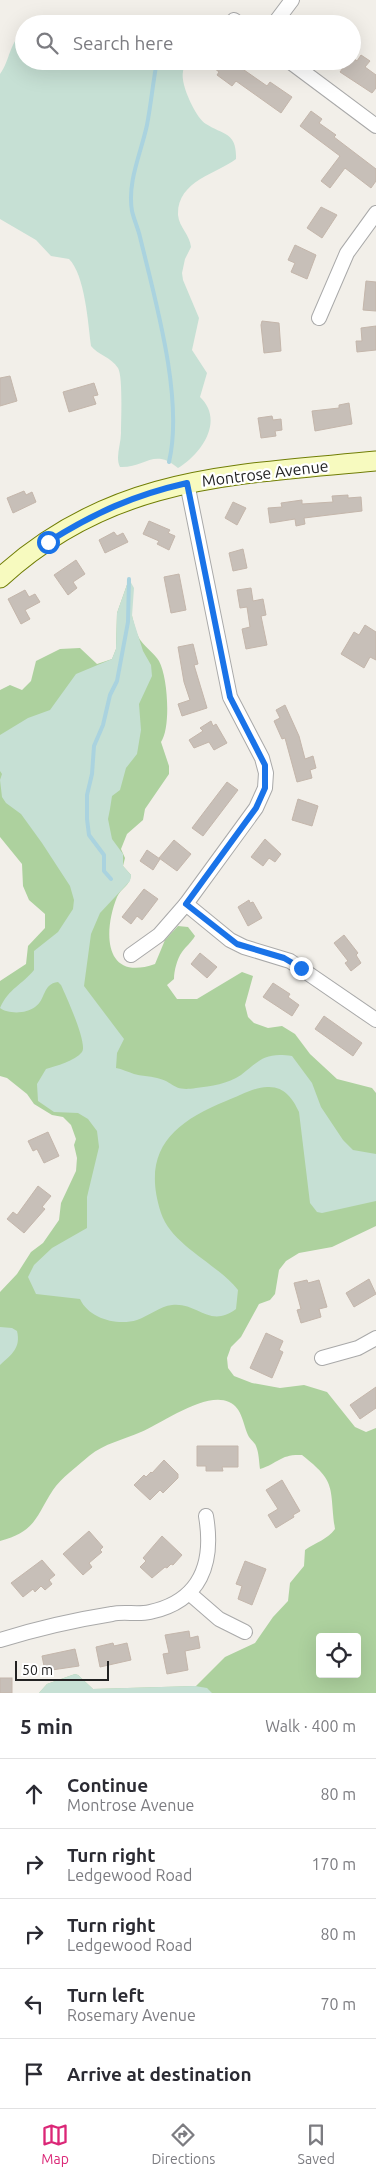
<!DOCTYPE html>
<html lang="en">
<head>
<meta charset="utf-8">
<style>
  body { margin:0; font-family:Ubuntu,sans-serif; background:#f7f7f7; color:#2b2b33 }
  .controls { position:absolute; right:15px; bottom:15px; display:grid; overflow:hidden; border-radius:5px; box-shadow:0 5px 20px #0002 }
  .controls button { width:45px; height:45px; display:grid; place-items:center; padding:0; border:0; border-bottom:1px solid #e1e1e2; background:#fff; color:#2b2b33; font:25px sans-serif }
  .scale { position:absolute; left:15px; bottom:12px; width:94px; box-sizing:border-box; padding-left:5px; border:2px solid #222; border-top:0; font-size:14px; line-height:18px; white-space:nowrap; color:#222; -webkit-text-stroke:4px #fff; paint-order:stroke }
  .stop { position:absolute; width:15px; height:15px; margin:-11px; border:4px solid #1a73e8; border-radius:50%; background:#fff }
  .stop.end { background:#1a73e8; border-color:#fff; box-shadow:0 1px 5px #0008 }
  .list { margin:0; padding:0; list-style:none }
  h2 { display:flex; justify-content:space-between; align-items:center; height:65px; margin:0; padding:0 20px; font-size:21px }
  h2 small { font-size:16px; font-weight:400; color:#7c7c81 }
  .list li { display:grid; grid-template-columns:32px 1fr auto; gap:15px; align-items:center; box-sizing:border-box; height:70px; padding:0 20px; border-top:1px solid #e1e1e2 }
  .list b { display:block; font-size:19px; white-space:nowrap }
  .list p { margin:0; font-size:16px; white-space:nowrap; color:#7c7c81 }
  .list em { font-size:16px; font-style:normal; color:#7c7c81 }
  .icon { flex:none; width:28px; height:28px; fill:none; stroke:currentColor; stroke-width:2; stroke-linecap:round; stroke-linejoin:round }
  .map { position:relative; flex:none; width:376px; height:1693px; overflow:hidden }
  .search { position:absolute; background:#fff; box-shadow:0 5px 20px #0002; left:15px; right:15px; top:15px; height:55px; display:flex; align-items:center; gap:12px; box-sizing:border-box; padding:0 18px; border-radius:28px; color:#7c7c81; font-size:19px }
  .sheet { height:415px; background:#fff }
  nav { display:flex; justify-content:space-around; align-items:center; box-sizing:border-box; height:70px; border-top:1px solid #e1e1e2; background:#fff; font-size:14px; color:#7c7c81 }
  nav a { display:grid; justify-items:center; gap:2px }
  nav .on { color:#db2777 }
  .map>svg:first-child { display:block }
</style>
</head>
<body>
<div class="map">
<svg width="376" height="1693" viewBox="0 0 376 1693">
  <rect width="100%" height="100%" fill="#f2efe9"/>
  <path fill="#add19e" fill-rule="evenodd" d="M129,579C136,593 129,606 133,620C135,627 137,636 141,641C146,648 155,654 159,661C168,677 171,728 161,742L169,766V774L145,809L143,820L127,834L121,849L125,858L123,866L131,875C130,886 121,888 117,897C103,932 104,982 155,964L165,940L178,926L188,927L195,936C191,943 186,946 182,952C177,959 174,971 174,979L167,985L177,999H197L242,972L253,976L245,1005L248,1017L254,1023L268,1028L282,1026L295,1034L310,1054L337,1079L372,1088L376,1093V1226L332,1247L299,1253L286,1261L279,1270L275,1294L270,1300L259,1304L241,1337L231,1347L227,1358L228,1368L234,1376L252,1383L280,1388L304,1385L327,1392L355,1427L366,1432L376,1428V1693H39L47,1684L75,1674L78,1675L93,1689L196,1686L225,1657L255,1643L273,1617L288,1601L290,1583L304,1566L305,1550C316,1542 327,1540 335,1529C329,1488 338,1483 302,1455C280,1454 279,1463 260,1469C259,1462 259,1453 256,1446C255,1443 251,1440 249,1437C243,1426 243,1408 229,1402C206,1391 162,1423 141,1432C123,1440 105,1443 89,1456C78,1466 61,1478 53,1490C35,1518 36,1531 0,1541V1292L17,1274L31,1252L43,1243L59,1220L61,1203L76,1171L77,1158L74,1145L76,1139L71,1125L63,1117L52,1115L34,1104L27,1094L7,1078L0,1076V981L26,964L28,946L45,928V914L29,900L23,886L22,864L0,837V690L10,685L22,690L31,681L36,661L60,649L80,648L97,664L112,659L116,649L117,613ZM320,1637H357V1674H320Z"/>
  <g fill="#c6e0d4">
    <path d="M24,33V61H187C186,64 183,69 183,72C180,84 196,118 206,124C223,135 237,132 236,159C216,174 177,181 178,215C179,227 190,235 191,247L185,259L182,273L183,280L199,318L192,350L207,373L200,397C225,421 201,454 178,468C154,447 145,468 120,467C115,457 121,444 121,433C121,420 123,376 118,368C111,357 98,355 91,346C88,323 85,275 69,259L51,256L36,240L0,219V74C10,61 10,39 24,33Z"/>
    <path d="M129,579L134,588L132,616L143,651L151,665L152,676L139,704L141,730L137,754L126,768L120,790L112,796L110,809L108,819L112,839L123,854V866L131,875L130,881L100,913L91,934L84,986L124,1039L117,1053L116,1068C122,1069 128,1072 134,1074C141,1076 149,1076 157,1078C175,1082 172,1092 196,1088C211,1086 228,1084 241,1075C260,1060 265,1052 292,1056L312,1083L321,1107L343,1140L353,1150L376,1154V1201L322,1213L317,1212L310,1203L299,1112C293,1099 285,1087 269,1087C256,1086 239,1096 226,1101C172,1123 141,1151 161,1213C172,1246 218,1264 238,1290L236,1309C209,1329 198,1302 172,1305C160,1306 149,1316 137,1320C118,1326 89,1319 80,1299L36,1294L28,1277L34,1265L52,1248L87,1228V1197L99,1147L97,1131L88,1119L78,1113L54,1112L38,1101L37,1084L46,1069C56,1066 75,1061 82,1052C88,1044 66,996 61,985L58,982C42,984 46,1000 35,1007C26,1014 8,1014 0,1008C9,988 22,985 34,970V951L58,932L73,909L74,900L70,886L42,843L21,814L6,803L2,797L0,780L2,774L0,771V735L28,718L50,710L76,674L112,659L116,649L117,613Z"/>
    <path d="M0,1327L12,1328L17,1331C21,1348 12,1354 0,1365Z"/>
    <path d="M75,1674L78,1675L93,1689L195,1686L207,1688L212,1693H39L47,1684Z"/>
  </g>
  <g fill="none" stroke-linecap="round" stroke-linejoin="round">
    <g stroke="#aad3df" stroke-width="4">
      <path d="M157,61C153,82 151,104 147,125C141,153 127,182 132,211C134,220 138,228 140,237C155,299 184,399 169,462"/>
      <path d="M111,879L104,871V855L89,835L87,819V795L92,774L94,746L103,725L110,695L117,681L128,622L129,579"/>
    </g>
  </g>
  <g fill="#c7bfb8" stroke="#c4b6ab">
    <path d="M361,55L370,61L365,67L376,75V88L372,93L340,72L348,61H352V57L357,61Z"/>
    <path d="M219,61H242L248,65L244,70L267,86L270,82L292,97L281,113L236,81L232,86L217,75L219,72L214,68Z"/>
    <path d="M311,111L322,119L319,123L336,135L334,137L376,169V181L371,188L345,168L330,188L321,181L340,156L300,126Z"/>
    <path d="M321,207L337,215L322,238L307,228Z"/>
    <path d="M295,245L316,255L307,279L291,272L295,263L288,260Z"/>
    <path d="M366,281L376,282V311L363,310Z"/>
    <path d="M262,321L279,323L281,351L264,353L261,325Z"/>
    <path d="M376,326V350L357,352L356,341H362L361,328Z"/>
    <path d="M10,376L17,401L0,406V378Z"/>
    <path d="M94,383L98,395L93,396L96,404L69,412L63,392Z"/>
    <path d="M349,403L352,424L315,431L312,411L339,408V405Z"/>
    <path d="M272,416L273,420L281,419L282,430L275,431L276,436L261,438L258,418Z"/>
    <path d="M24,491L26,495L32,492L36,502L13,513L7,498Z"/>
    <path d="M348,495V498L361,497L362,511L304,518L305,524L296,526L295,519L270,523L268,508L282,507L281,503L302,500V504L333,502L332,496Z"/>
    <path d="M233,502L246,508L237,525L225,518Z"/>
    <path d="M149,521L170,530L168,533L175,536L169,550L157,544L159,541L143,534Z"/>
    <path d="M114,532L117,536L123,533L128,542L105,553L99,540Z"/>
    <path d="M243,549L247,568L233,571L229,553Z"/>
    <path d="M76,560L85,574L73,582L77,588L68,595L54,575Z"/>
    <path d="M179,574L186,610L171,613L164,577Z"/>
    <path d="M251,588L253,601L263,599L266,615L261,616L267,645L246,649L242,629L250,627L247,607L240,608L237,590Z"/>
    <path d="M25,590L29,597L35,594L40,602L25,610L30,619L21,624L8,599Z"/>
    <path d="M365,625L376,632V660L370,657L364,668L341,654L354,632L359,635Z"/>
    <path d="M193,644L198,664L194,665L207,708L182,716L178,704L190,700L184,682L178,647Z"/>
    <path d="M285,705L299,736L305,759L313,756L316,768L310,770L312,778L297,782L285,738L282,739L274,721L280,718L276,710Z"/>
    <path d="M211,721L213,726L216,724L227,743L214,750L209,742L194,748L189,740L203,731L200,728Z"/>
    <path d="M227,782L238,790L203,836L192,828Z"/>
    <path d="M298,799L318,806L312,826L292,820Z"/>
    <path d="M265,839L281,854L275,862L269,858L263,866L251,857Z"/>
    <path d="M174,840L191,854L177,871L159,858Z"/>
    <path d="M147,850L160,859L153,870L140,861Z"/>
    <path d="M144,889L158,899L142,920L137,916L131,924L122,917Z"/>
    <path d="M249,900L250,903L253,902L262,918L248,926L238,907Z"/>
    <path d="M344,935L358,953L356,955L361,963L351,971L345,963L348,961L334,943Z"/>
    <path d="M200,953L217,967L207,978L191,964Z"/>
    <path d="M273,983L290,994L288,997L299,1005L292,1016L263,997Z"/>
    <path d="M324,1016L362,1043L353,1056L315,1029Z"/>
    <path d="M48,1132L59,1156L44,1163L37,1149L33,1151L28,1141Z"/>
    <path d="M38,1186L51,1196L42,1207L45,1209L24,1233L7,1219L13,1212L17,1215Z"/>
    <path d="M369,1279L376,1294L354,1307L346,1293Z"/>
    <path d="M307,1280L308,1283L319,1280L327,1307L319,1309L321,1317L301,1323L297,1310L301,1309L294,1283Z"/>
    <path d="M266,1333L283,1341L279,1350L283,1352L272,1378L250,1368Z"/>
    <path d="M376,1387V1408L360,1419L350,1405Z"/>
    <path d="M197,1446H238V1467H222L223,1471H206V1466H197Z"/>
    <path d="M164,1460L178,1474V1478L163,1493L160,1490L150,1500L134,1485L144,1475L146,1477L151,1472L152,1473Z"/>
    <path d="M282,1480L300,1511L293,1515L294,1517L276,1528L268,1515L278,1509L266,1490Z"/>
    <path d="M89,1531L103,1547L100,1550L102,1552L89,1563L92,1567L83,1575L63,1554Z"/>
    <path d="M162,1536L182,1555L173,1565L171,1564L167,1568L165,1567L152,1578L140,1567L146,1561L143,1558Z"/>
    <path d="M42,1560L55,1575L49,1580L52,1584L45,1590L41,1586L35,1592L33,1589L23,1597L11,1583Z"/>
    <path d="M245,1561L266,1569L252,1605L238,1599L242,1586L236,1584Z"/>
    <path d="M189,1631L190,1638L198,1636L200,1648L185,1651L188,1670L167,1674L163,1654L169,1653L165,1635Z"/>
    <path d="M113,1643L114,1646L127,1643L131,1660L100,1667L96,1647Z"/>
    <path d="M75,1649L79,1666L45,1671L42,1656Z"/>
    <rect x="0" y="1678" width="12" height="15"/>
  </g>
  <g fill="none" stroke-linecap="round" stroke-linejoin="round">
    <defs>
      <g id="street">
        <path d="M234,20L239,24"/>
        <path d="M274,24L292,0"/>
        <path d="M289,61L376,126"/>
        <path d="M319,318L347,253L376,213"/>
        <path d="M186,904L230,940L244,947L290,961L376,1020"/>
        <path d="M131,955L159,935L186,904L256,808L265,788L266,773L262,758L230,697L187,483"/>
        <path d="M322,1358L358,1348L376,1338"/>
        <path d="M189,1593L219,1619L245,1632"/>
        <path d="M0,1640C36,1629 74,1620 112,1614C124,1611 137,1615 150,1612C201,1601 214,1563 206,1516"/>
      </g>
      <path id="secondary" d="M0,578C112,475 234,475 376,461"/>
    </defs>
    <use href="#street" stroke="#a9a9a9" stroke-width="16"/>
    <use href="#secondary" stroke="#707d05" stroke-width="21"/>
    <use href="#street" stroke="#fff" stroke-width="14"/>
    <use href="#secondary" stroke="#f7fabf" stroke-width="19"/>
  </g>
  <g fill="none" stroke-linecap="round" stroke-linejoin="round">
    <path stroke="#1a73e8" stroke-width="6" d="M48,542C94,513 134,495 187,483L230,697L265,765V788L256,808L186,904L237,944L284,958L301,968"/>
  </g>
  <g text-anchor="middle" stroke-width="4.5" stroke-linejoin="round" paint-order="stroke">
    <g font-size="16" fill="#222" stroke="#fff">
      <text transform="translate(265 473) rotate(-7)" y="6">Montrose Avenue</text>
    </g>
  </g>
</svg>
<div class="controls">
<button><svg class="icon" aria-label="locate" viewBox="0 0 24 24"><circle cx="12" cy="12" r="6"/><path d="M12 2v4M12 18v4M2 12h4M18 12h4"/></svg></button>
</div>
<div class="scale">50 m</div>
<div class="stop" style="left:48px;top:542px"></div>
<div class="stop end" style="left:301px;top:968px"></div>
<div class="search"><svg class="icon" aria-label="search" viewBox="0 0 24 24"><circle cx="10" cy="10" r="6"/><path d="M15 15l6 6"/></svg>Search here</div>
</div>
<section class="sheet">
<h2>5 min<small>Walk · 400 m</small></h2>
<ul class="list">
<li><svg class="icon" aria-label="ahead" viewBox="0 0 24 24"><path d="M12 20V5M6 11l6-6 6 6"/></svg><div><b>Continue</b><p>Montrose Avenue</p></div><em>80 m</em></li>
<li><svg class="icon" aria-label="right" viewBox="0 0 24 24"><path d="M7 20v-9h11M14 6l5 5-5 5"/></svg><div><b>Turn right</b><p>Ledgewood Road</p></div><em>170 m</em></li>
<li><svg class="icon" aria-label="right" viewBox="0 0 24 24"><path d="M7 20v-9h11M14 6l5 5-5 5"/></svg><div><b>Turn right</b><p>Ledgewood Road</p></div><em>80 m</em></li>
<li><svg class="icon" aria-label="left" viewBox="0 0 24 24"><path d="M17 20v-9H6M10 6l-5 5 5 5"/></svg><div><b>Turn left</b><p>Rosemary Avenue</p></div><em>70 m</em></li>
<li><svg class="icon" aria-label="arrive" viewBox="0 0 24 24"><path d="M6 21V4h12l-3 4 3 4H6"/></svg><div><b>Arrive at destination</b></div></li>
</ul>
</section>
<nav>
<a class="on"><svg class="icon" aria-label="map" viewBox="0 0 24 24"><path d="M3 6l6-2 6 2 6-2v14l-6 2-6-2-6 2zM9 4v14M15 6v14"/></svg>Map</a>
<a><svg class="icon" aria-label="directions" viewBox="0 0 24 24"><path d="M12 3l9 9-9 9-9-9zM9 14v-3h6M13 9l2 2-2 2"/></svg>Directions</a>
<a><svg class="icon" aria-label="saved" viewBox="0 0 24 24"><path d="M7 4h10v16l-5-4-5 4z"/></svg>Saved</a>
</nav>
</body>
</html>
